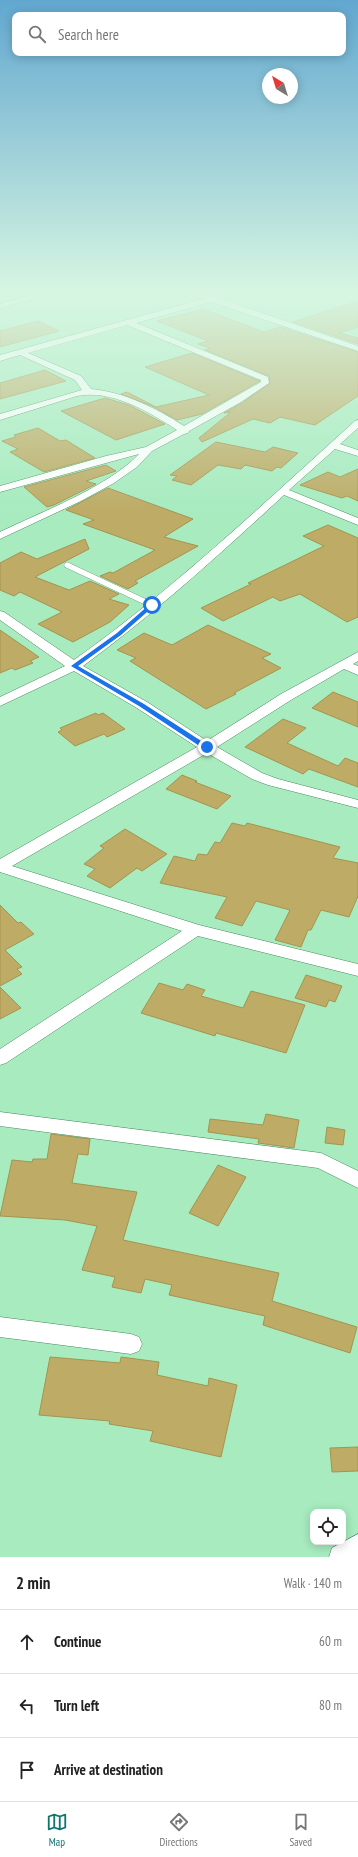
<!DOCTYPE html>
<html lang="en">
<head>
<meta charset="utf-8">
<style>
  body { margin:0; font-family:"PT Sans Narrow",sans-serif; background:#f6f6f6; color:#222 }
  .controls { position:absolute; right:12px; bottom:12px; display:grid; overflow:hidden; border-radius:8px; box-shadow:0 2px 10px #0003 }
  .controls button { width:36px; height:36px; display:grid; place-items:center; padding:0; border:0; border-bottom:1px solid #e0e0e0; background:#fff; color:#222; font:20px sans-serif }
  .compass { position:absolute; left:262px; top:68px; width:36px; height:36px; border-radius:50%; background:#fff; box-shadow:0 2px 10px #0003; rotate:322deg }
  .stop { position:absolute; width:12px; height:12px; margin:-9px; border:3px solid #1a73e8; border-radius:50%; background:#fff }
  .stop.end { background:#1a73e8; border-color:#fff; box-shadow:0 1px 4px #0008 }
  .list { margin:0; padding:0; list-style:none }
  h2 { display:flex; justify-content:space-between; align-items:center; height:52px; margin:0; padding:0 16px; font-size:17px }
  h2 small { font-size:13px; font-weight:400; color:#767676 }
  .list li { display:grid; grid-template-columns:26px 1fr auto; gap:12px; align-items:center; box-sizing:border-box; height:64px; padding:0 16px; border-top:1px solid #e0e0e0 }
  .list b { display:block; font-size:15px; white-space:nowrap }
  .list em { font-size:13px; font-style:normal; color:#767676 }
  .icon { flex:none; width:22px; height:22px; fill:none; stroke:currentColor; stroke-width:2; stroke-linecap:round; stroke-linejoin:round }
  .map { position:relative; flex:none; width:358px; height:1557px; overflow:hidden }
  .search { position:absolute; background:#fff; box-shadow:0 2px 10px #0003; left:12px; right:12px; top:12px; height:44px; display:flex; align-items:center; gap:10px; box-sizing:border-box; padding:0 14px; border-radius:8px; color:#767676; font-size:15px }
  .sheet { height:244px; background:#fff }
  nav { display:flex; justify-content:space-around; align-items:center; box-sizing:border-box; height:56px; border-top:1px solid #e0e0e0; background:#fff; font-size:11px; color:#767676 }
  nav a { display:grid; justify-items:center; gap:2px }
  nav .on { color:#0f766e }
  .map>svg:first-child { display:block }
</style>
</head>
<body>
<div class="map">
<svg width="358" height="1557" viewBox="0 0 358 1557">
  <rect width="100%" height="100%" fill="#a7ebbf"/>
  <g fill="#bdab66" stroke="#a5944f">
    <path d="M358,301V327L339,333L358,338V344L293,322Z"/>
    <path d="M203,309L264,332L280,327L358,352V396L315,425L280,417L270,423L253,419L202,442L199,438L231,412L224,413L242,403L270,383L269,376L205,350L210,348L198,344L208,341L157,321Z"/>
    <path d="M38,321L59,331L0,347V331Z"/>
    <path d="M192,353L260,381L202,414L177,420L152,406L121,394L127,392L156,407L209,395L145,367Z"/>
    <path d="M45,370L66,381L0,399V383Z"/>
    <path d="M105,398L129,405L165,424L116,440L61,411Z"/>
    <path d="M38,428L60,441L66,440L95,458L44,472L10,452L18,449L2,441L16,437L14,435Z"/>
    <path d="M216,442L265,452L273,447L298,453L281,468L277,467L272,471L245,465L241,469L218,465L191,485L172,480L177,476L170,475Z"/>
    <path d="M106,465L116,471L86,481L96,484L54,505L47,507L24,487Z"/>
    <path d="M358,469V501L347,496L342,498L300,485L328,472L340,477Z"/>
    <path d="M108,488L193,519L164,537L198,546L135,581L138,583L128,589L100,576L110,572L113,573L155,550L83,524L94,520L66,510Z"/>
    <path d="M328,525L358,538V617L347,622L300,594L280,601L273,597L223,621L201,608L251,584L248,583L324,546L303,536Z"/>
    <path d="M85,539L89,549L35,577L69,590L90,581L119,594L109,599L129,605L110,622L73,642L38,624L62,612L20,592L14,596L0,590V563L21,552L37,559Z"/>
    <path d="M208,625L271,654L262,658L281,668L234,693L236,694L206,709L130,661L136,658L117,650L144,633L172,645Z"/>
    <path d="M0,630L39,657L30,661L33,663L15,670L12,668L0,673Z"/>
    <path d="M333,692L358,702V727L312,708Z"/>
    <path d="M96,713L98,715L103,713L125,729L107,737L104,734L75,746L58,732L62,730L60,728Z"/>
    <path d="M283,719L306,728L287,743L338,766L345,758L358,763V787L309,769L303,774L245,747Z"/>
    <path d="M182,775L197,781L195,782L231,796L217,809L166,789Z"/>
    <path d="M232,823L245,826L247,823L340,847L333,858L358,863V896L349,917L321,910L311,930H308L301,947L275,940L290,910L256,901L242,926L215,918L227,897L160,883L174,856L195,861L198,854L207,855L215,842L220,843Z"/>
    <path d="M125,829L167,854L142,871L137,868L110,888L87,876L95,869L84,864L104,848L100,846Z"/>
    <path d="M0,905L18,923L21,922L34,934L5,950L22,967L17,969L22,974L0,986Z"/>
    <path d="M306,975L342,986L335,1002L329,1000L326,1007L295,998Z"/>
    <path d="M159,983L183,990L187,984L205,990L201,996L243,1008L251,991L305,1005L286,1053L216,1033L215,1036L141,1013Z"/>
    <path d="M0,987L21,1008L0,1019Z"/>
    <path d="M266,1114L299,1120L294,1148L258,1143L259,1139L208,1132L210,1119L263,1125Z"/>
    <path d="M327,1127L345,1130L343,1145L325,1143Z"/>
    <path d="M51,1134L90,1139L88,1155L78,1154L72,1183L137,1192L123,1240L279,1273L272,1301L357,1327L350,1353L263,1325L265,1316L169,1295L172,1285L145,1279L141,1293L112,1287L115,1277L82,1270L97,1226L65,1220L0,1216L12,1160L32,1162L33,1159H47Z"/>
    <path d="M218,1165L246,1177L218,1226L189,1213Z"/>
    <path d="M50,1357L120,1363L121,1357L159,1362L157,1375L208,1386L209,1378L237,1385L221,1457L150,1441L153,1431L109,1424L110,1421L39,1415Z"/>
    <path d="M358,1447V1471L332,1472L330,1448Z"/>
  </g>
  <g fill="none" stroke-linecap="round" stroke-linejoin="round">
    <defs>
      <path id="lane" d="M67,565L152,605"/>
      <g id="street">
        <path d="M35,294H49L0,308V304Z"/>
        <path d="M201,295L215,297L358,346V351L211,302L136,323L268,377L269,383L241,402L189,431L188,433L184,434L152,451L137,467L114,483L81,501L0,539V532C41,512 108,487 139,454L0,492V486L106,456L146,447L177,430C150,412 111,389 77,396L0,420V414L82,390L75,380L20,355L0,361V355L203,299L200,297ZM127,325L261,380V382L184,426C156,408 124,392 91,389L81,376L28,353Z"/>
        <path d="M358,420V428L340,444L358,450V456L335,449L289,490L358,518V525L284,495C219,555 154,614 83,666L147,702L207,741L281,694L358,652V661L353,664L358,666V675L344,669L291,700L217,747L262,773L278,779L358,800V808L268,785L252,779L207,753L12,866L199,925L358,964V976L198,936L6,1063L0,1065V1049L182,931L0,872V859L197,747L137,708L74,671L0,706V697L65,666L0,620V611L4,612L74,660C174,589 264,503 355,421Z"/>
        <path d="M0,1112L321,1153L358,1171V1188L318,1168L0,1126Z"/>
        <path d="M0,1317L131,1334L139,1337L142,1344L139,1351L131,1354L0,1337Z"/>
        <path d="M358,1534V1557H329L332,1548Z"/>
      </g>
    </defs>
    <use href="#lane" stroke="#488962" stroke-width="6"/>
    <use href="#street" stroke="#488962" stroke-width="1"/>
    <use href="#lane" stroke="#fff" stroke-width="5.5"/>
    <use href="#street" fill="#fff" fill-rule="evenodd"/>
  </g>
  <linearGradient id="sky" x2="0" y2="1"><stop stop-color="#61a7cf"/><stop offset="0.57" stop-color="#d7f6e2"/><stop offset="1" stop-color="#d7f6e2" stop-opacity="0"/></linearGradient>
  <rect width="358" height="512" fill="url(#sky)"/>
  <path fill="#1a73e8" d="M150,604L155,605L121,635L78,666L144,704L209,746V749H204L139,706L71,666L117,633Z"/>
</svg>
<div class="controls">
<button><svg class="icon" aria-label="locate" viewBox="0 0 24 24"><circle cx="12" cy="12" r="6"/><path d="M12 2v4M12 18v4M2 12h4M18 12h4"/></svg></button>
</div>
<svg class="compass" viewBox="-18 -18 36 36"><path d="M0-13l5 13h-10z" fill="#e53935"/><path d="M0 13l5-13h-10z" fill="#767676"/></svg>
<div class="stop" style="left:152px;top:605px"></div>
<div class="stop end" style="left:207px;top:747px"></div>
<div class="search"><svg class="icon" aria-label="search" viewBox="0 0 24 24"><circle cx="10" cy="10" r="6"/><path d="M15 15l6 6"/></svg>Search here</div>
</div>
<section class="sheet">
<h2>2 min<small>Walk · 140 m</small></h2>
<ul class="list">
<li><svg class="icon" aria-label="ahead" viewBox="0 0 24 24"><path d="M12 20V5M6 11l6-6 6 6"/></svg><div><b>Continue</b></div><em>60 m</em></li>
<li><svg class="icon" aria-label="left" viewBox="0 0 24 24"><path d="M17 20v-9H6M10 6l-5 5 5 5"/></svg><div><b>Turn left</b></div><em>80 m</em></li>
<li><svg class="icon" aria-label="arrive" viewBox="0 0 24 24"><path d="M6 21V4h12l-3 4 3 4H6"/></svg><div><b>Arrive at destination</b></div></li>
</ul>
</section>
<nav>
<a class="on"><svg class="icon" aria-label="map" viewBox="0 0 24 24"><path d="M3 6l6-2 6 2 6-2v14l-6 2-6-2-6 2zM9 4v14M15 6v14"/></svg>Map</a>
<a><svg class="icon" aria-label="directions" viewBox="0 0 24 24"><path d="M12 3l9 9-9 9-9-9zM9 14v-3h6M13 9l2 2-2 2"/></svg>Directions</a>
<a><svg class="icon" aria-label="saved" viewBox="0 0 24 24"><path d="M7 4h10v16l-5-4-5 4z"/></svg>Saved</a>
</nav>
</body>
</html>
